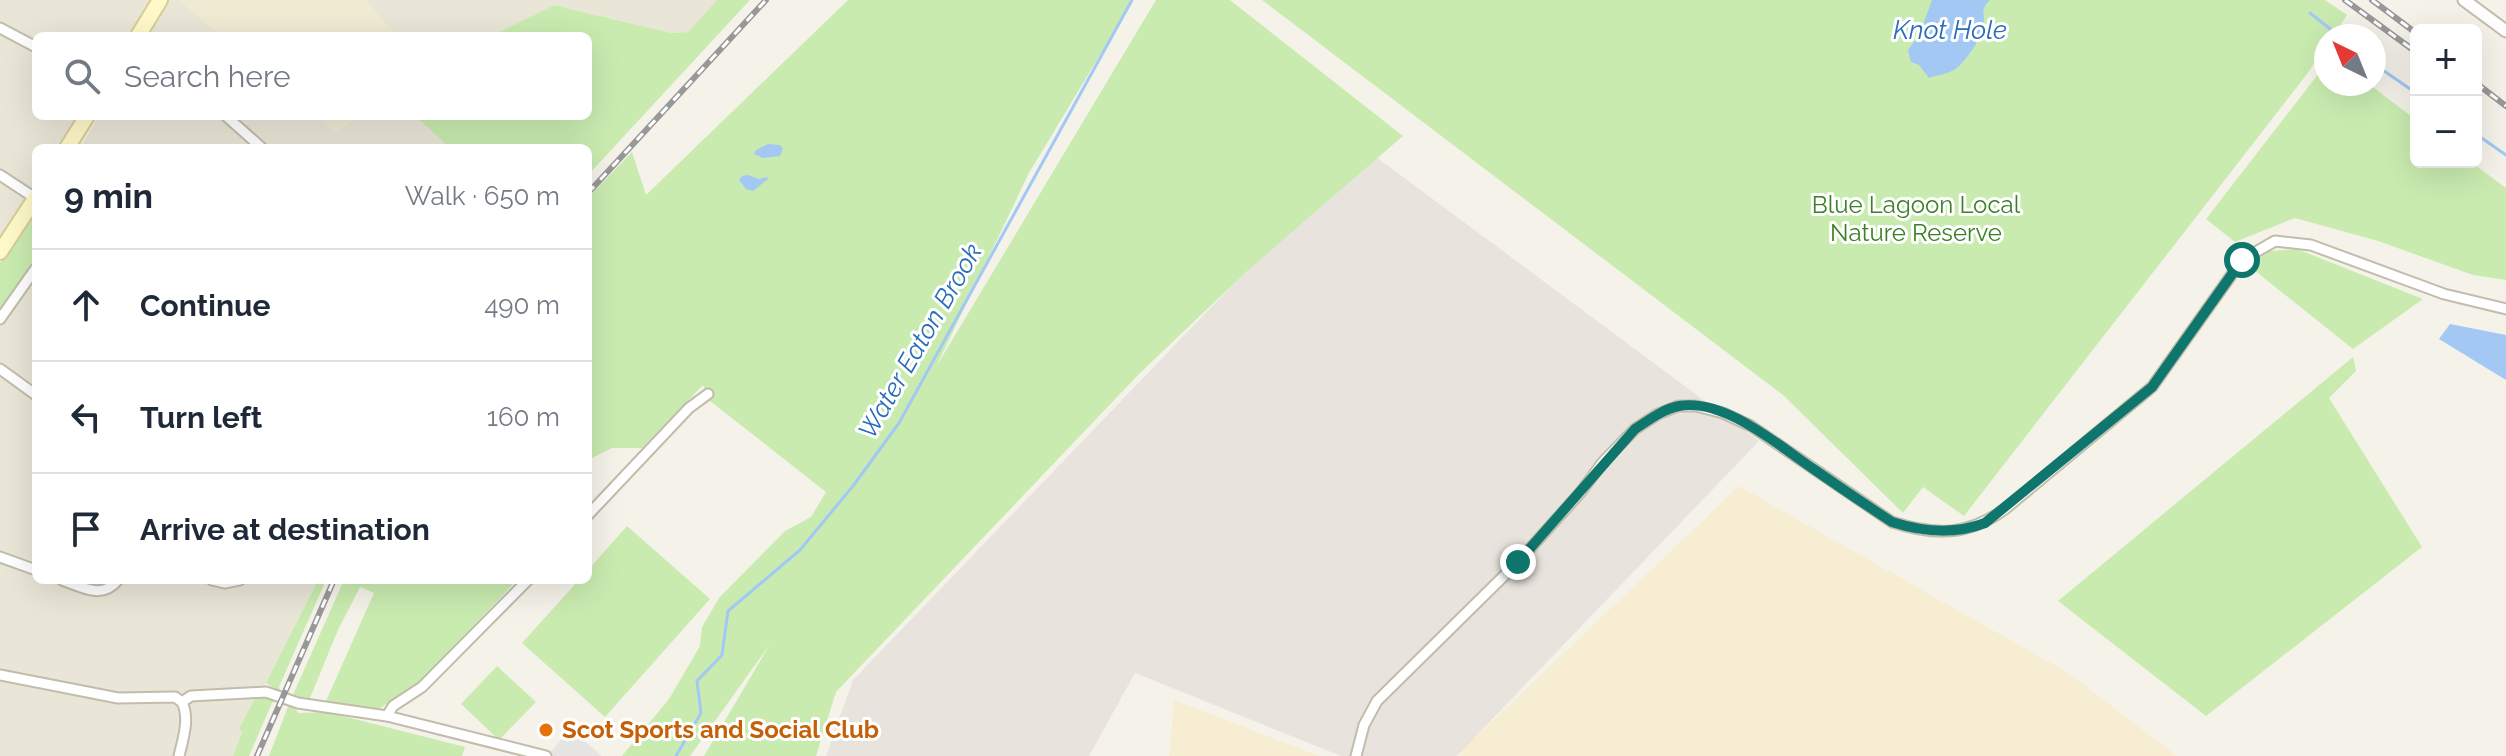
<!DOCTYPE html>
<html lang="en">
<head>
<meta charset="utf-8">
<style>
  body { margin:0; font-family:Raleway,sans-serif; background:#f2f2f3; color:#1f2937 }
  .controls { position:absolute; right:24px; top:24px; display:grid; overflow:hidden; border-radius:12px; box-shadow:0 8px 32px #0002 }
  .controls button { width:72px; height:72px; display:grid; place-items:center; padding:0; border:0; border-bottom:2px solid #e0e1e3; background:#fff; color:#1f2937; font:40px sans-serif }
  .compass { position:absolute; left:2314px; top:24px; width:72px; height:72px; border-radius:50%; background:#fff; box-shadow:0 8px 32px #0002; rotate:317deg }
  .stop { position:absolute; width:24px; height:24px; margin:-18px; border:6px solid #0f766e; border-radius:50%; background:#fff }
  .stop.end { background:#0f766e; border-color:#fff; box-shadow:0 2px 8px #0008 }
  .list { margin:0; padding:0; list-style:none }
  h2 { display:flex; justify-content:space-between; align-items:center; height:104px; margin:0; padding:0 32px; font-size:34px }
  h2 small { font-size:26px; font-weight:400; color:#747a83 }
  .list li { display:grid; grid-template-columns:52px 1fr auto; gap:24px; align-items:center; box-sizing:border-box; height:112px; padding:0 32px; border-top:2px solid #e0e1e3 }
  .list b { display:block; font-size:30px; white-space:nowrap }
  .list em { font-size:26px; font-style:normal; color:#747a83 }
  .icon { flex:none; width:44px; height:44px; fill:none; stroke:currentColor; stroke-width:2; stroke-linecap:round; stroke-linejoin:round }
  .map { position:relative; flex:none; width:2506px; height:756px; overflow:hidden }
  .search { position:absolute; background:#fff; box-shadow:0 8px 32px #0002; left:32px; top:32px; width:560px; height:88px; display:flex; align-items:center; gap:20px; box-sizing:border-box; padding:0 28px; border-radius:12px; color:#747a83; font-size:30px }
  .panel { position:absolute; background:#fff; box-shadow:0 8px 32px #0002; left:32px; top:144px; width:560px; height:440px; border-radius:12px }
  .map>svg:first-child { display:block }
</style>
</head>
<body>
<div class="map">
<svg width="2506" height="756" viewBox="0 0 2506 756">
  <rect width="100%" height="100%" fill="#f5f3e9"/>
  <g fill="#e9e6d7">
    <path d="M0,0H152L130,36H36V116H83L63,148H36V194L0,251Z"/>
    <path d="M168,0H179L222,36H147Z"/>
    <path d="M365,0H717L689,32L671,33L554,5L491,36H397Z"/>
    <path d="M99,116H317L336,132L360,116H415L450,148H80Z"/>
    <path d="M36,214V580H318L266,683L253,700L239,729L242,731L233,756H0V263Z"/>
  </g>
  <g fill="#f7edd3">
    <path d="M1739,486L2070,674L2177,756H1461L1462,750Z"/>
    <path d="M1174,700L1319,756H1169Z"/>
  </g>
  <path fill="#e8e4dd" d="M1364,148L1759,441L1457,756H1341L1135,673L1089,756H826L853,680Z"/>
  <g fill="#efead2">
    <path d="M179,0H365L397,36H222Z"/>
    <path d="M317,116H360L336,132Z"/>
  </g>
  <g fill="#c9ebb0">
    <path d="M717,0H750L588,175V148H450L415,116H588V36H491L554,5L671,33L688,32Z"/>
    <path d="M848,0H1133L1029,173L936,367L1156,0H1230L1403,136L1248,270L1140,373L836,692L816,756H704L770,644L690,756H622L669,699L700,646L702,627L719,598L785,531L811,517L826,492L710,401L703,385L642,448H612L588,460V198L632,152L646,195Z"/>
    <path d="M1262,0H2325L2347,15L2333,36H2326V46L2307,74L1964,516L1923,487L1903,513L1783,395Z"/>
    <path d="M2326,64V84H2369L2416,120V162H2471L2506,188V280L2473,275L2378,241L2295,218L2235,242L2206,219Z"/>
    <path d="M36,214V260L0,311V263Z"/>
    <path d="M2297,249L2423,299L2353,349L2249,266L2269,251Z"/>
    <path d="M2353,357L2356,371L2329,398L2422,547L2206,716L2058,601Z"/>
    <path d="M627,526L710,599L605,717L522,643L579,580H588V570Z"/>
    <path d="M318,580H326L279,687L281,692L266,683Z"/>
    <path d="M344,580H517L424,678L379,709L326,701L374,593L360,587L338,630L310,698L304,700L292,697Z"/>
    <path d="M497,666L536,702L499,740L461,704Z"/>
    <path d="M256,695L277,699L272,703L249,756H233L242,732L239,729Z"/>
    <path d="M289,704L299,713L327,712L465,747L462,756H269Z"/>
  </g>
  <path fill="#e6e5e1" d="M576,734L602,756H547L564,736L569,741Z"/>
  <g fill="#a3c8f4">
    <path d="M1932,0H1990C1978,11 1987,16 1983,29C1979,41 1965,63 1954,70C1947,74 1937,75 1929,78L1919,65L1911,62L1908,50L1920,33Z"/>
    <path d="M768,144L780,145L783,149L780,156L763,158L754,154L756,150Z"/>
    <path d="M748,175L759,179L767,177L768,179L753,191L746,189L739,180L742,176Z"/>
    <path d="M2450,324L2506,335V380L2439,339Z"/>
  </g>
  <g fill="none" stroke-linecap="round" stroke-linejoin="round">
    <g stroke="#a3c8f4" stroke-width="3">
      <path d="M2310,13L2339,36"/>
      <path d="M2374,64L2416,93"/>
      <path d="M2476,134L2506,155"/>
      <path d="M676,756L701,713L697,681L722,655L728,611L800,550L853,486L899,423L1132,0"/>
    </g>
    <defs>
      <g id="minor">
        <path d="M0,28L36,47"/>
        <path d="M226,116L262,148"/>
        <path d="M0,175L35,198"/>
        <path d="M0,319L36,268"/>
        <path d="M0,369L36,395"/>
        <path d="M588,515L689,408L708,394"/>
        <path d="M0,557L36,570"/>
        <path d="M62,580C82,587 102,600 118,580"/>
        <path d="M212,580L225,583L240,580"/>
        <path d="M0,675L118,698L175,697L182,702"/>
        <path d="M182,702L191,696L266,692L298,703L387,716L546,756"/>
        <path d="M387,716L393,706L422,687L528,580"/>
        <path d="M179,756C183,739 190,719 182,702"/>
        <path d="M1356,756L1364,725L1377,701L1518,562L1580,493L1603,462L1635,429L1658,414L1678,406H1696L1723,413L1751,426L1892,522C1935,536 1968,536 2005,509L2152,387L2242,260L2275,241L2311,245L2444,294L2506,309"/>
      </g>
      <path id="tertiary" d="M2464,0L2506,31"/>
      <g id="secondary">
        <path d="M138,36L160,0"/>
        <path d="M67,148L87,116"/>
        <path d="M0,252L36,197"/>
      </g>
    </defs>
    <use href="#minor" stroke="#c1bcab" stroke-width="13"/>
    <use href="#tertiary" stroke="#c1bcab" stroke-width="15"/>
    <use href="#secondary" stroke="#d7ce97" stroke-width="18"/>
    <use href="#minor" stroke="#fff" stroke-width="9"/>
    <use href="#tertiary" stroke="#fff" stroke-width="11"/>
    <use href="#secondary" stroke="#fff9c9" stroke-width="14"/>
    <defs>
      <g id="rail">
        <path d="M2345,0L2416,52"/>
        <path d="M2372,0L2416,33"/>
        <path d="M2476,83L2506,106"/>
        <path d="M588,193L766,0"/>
        <path d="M257,756L334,580"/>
      </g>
    </defs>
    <use href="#rail" stroke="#989898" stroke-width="6"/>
    <use href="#rail" stroke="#fff" stroke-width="3" stroke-dasharray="9" stroke-linecap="butt"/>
  </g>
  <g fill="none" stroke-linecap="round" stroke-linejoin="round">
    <path stroke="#0f766e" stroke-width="10" d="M1518,562L1635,429C1649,420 1663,409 1679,406C1725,398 1779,446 1815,470C1841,488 1866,505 1892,522C1923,532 1954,535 1985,523L2152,387L2242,260"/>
  </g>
  <circle fill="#e8710a" stroke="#fff" stroke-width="3" cx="546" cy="730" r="8"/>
  <g text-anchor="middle" stroke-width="6" stroke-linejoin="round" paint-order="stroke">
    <g font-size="24" fill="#3c7f26" stroke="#fff">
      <text x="1916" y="213">Blue Lagoon Local<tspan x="1916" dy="28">Nature Reserve</tspan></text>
    </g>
    <g font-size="24" font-weight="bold" fill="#c56008" stroke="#fff" text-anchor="start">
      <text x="562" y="738">Scot Sports and Social Club</text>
    </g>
    <g font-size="26" font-style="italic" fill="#2a6bbb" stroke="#fff">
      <text x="1950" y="39">Knot Hole</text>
      <text transform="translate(920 341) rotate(-60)" y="9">Water Eaton Brook</text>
    </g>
  </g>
</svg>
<div class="controls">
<button>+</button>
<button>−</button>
</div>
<svg class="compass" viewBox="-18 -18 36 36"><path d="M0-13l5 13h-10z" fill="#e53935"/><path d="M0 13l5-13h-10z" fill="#747a83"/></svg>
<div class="stop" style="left:2242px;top:260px"></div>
<div class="stop end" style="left:1518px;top:562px"></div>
<div class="search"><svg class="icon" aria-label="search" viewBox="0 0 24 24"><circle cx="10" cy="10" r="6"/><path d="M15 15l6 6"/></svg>Search here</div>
<section class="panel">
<h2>9 min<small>Walk · 650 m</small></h2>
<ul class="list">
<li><svg class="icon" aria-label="ahead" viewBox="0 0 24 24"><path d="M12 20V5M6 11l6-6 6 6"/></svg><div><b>Continue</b></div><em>490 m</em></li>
<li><svg class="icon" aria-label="left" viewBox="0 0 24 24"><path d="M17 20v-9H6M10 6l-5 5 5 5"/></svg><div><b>Turn left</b></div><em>160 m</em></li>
<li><svg class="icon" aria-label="arrive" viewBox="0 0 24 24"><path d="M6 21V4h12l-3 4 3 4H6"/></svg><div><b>Arrive at destination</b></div></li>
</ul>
</section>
</div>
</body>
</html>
